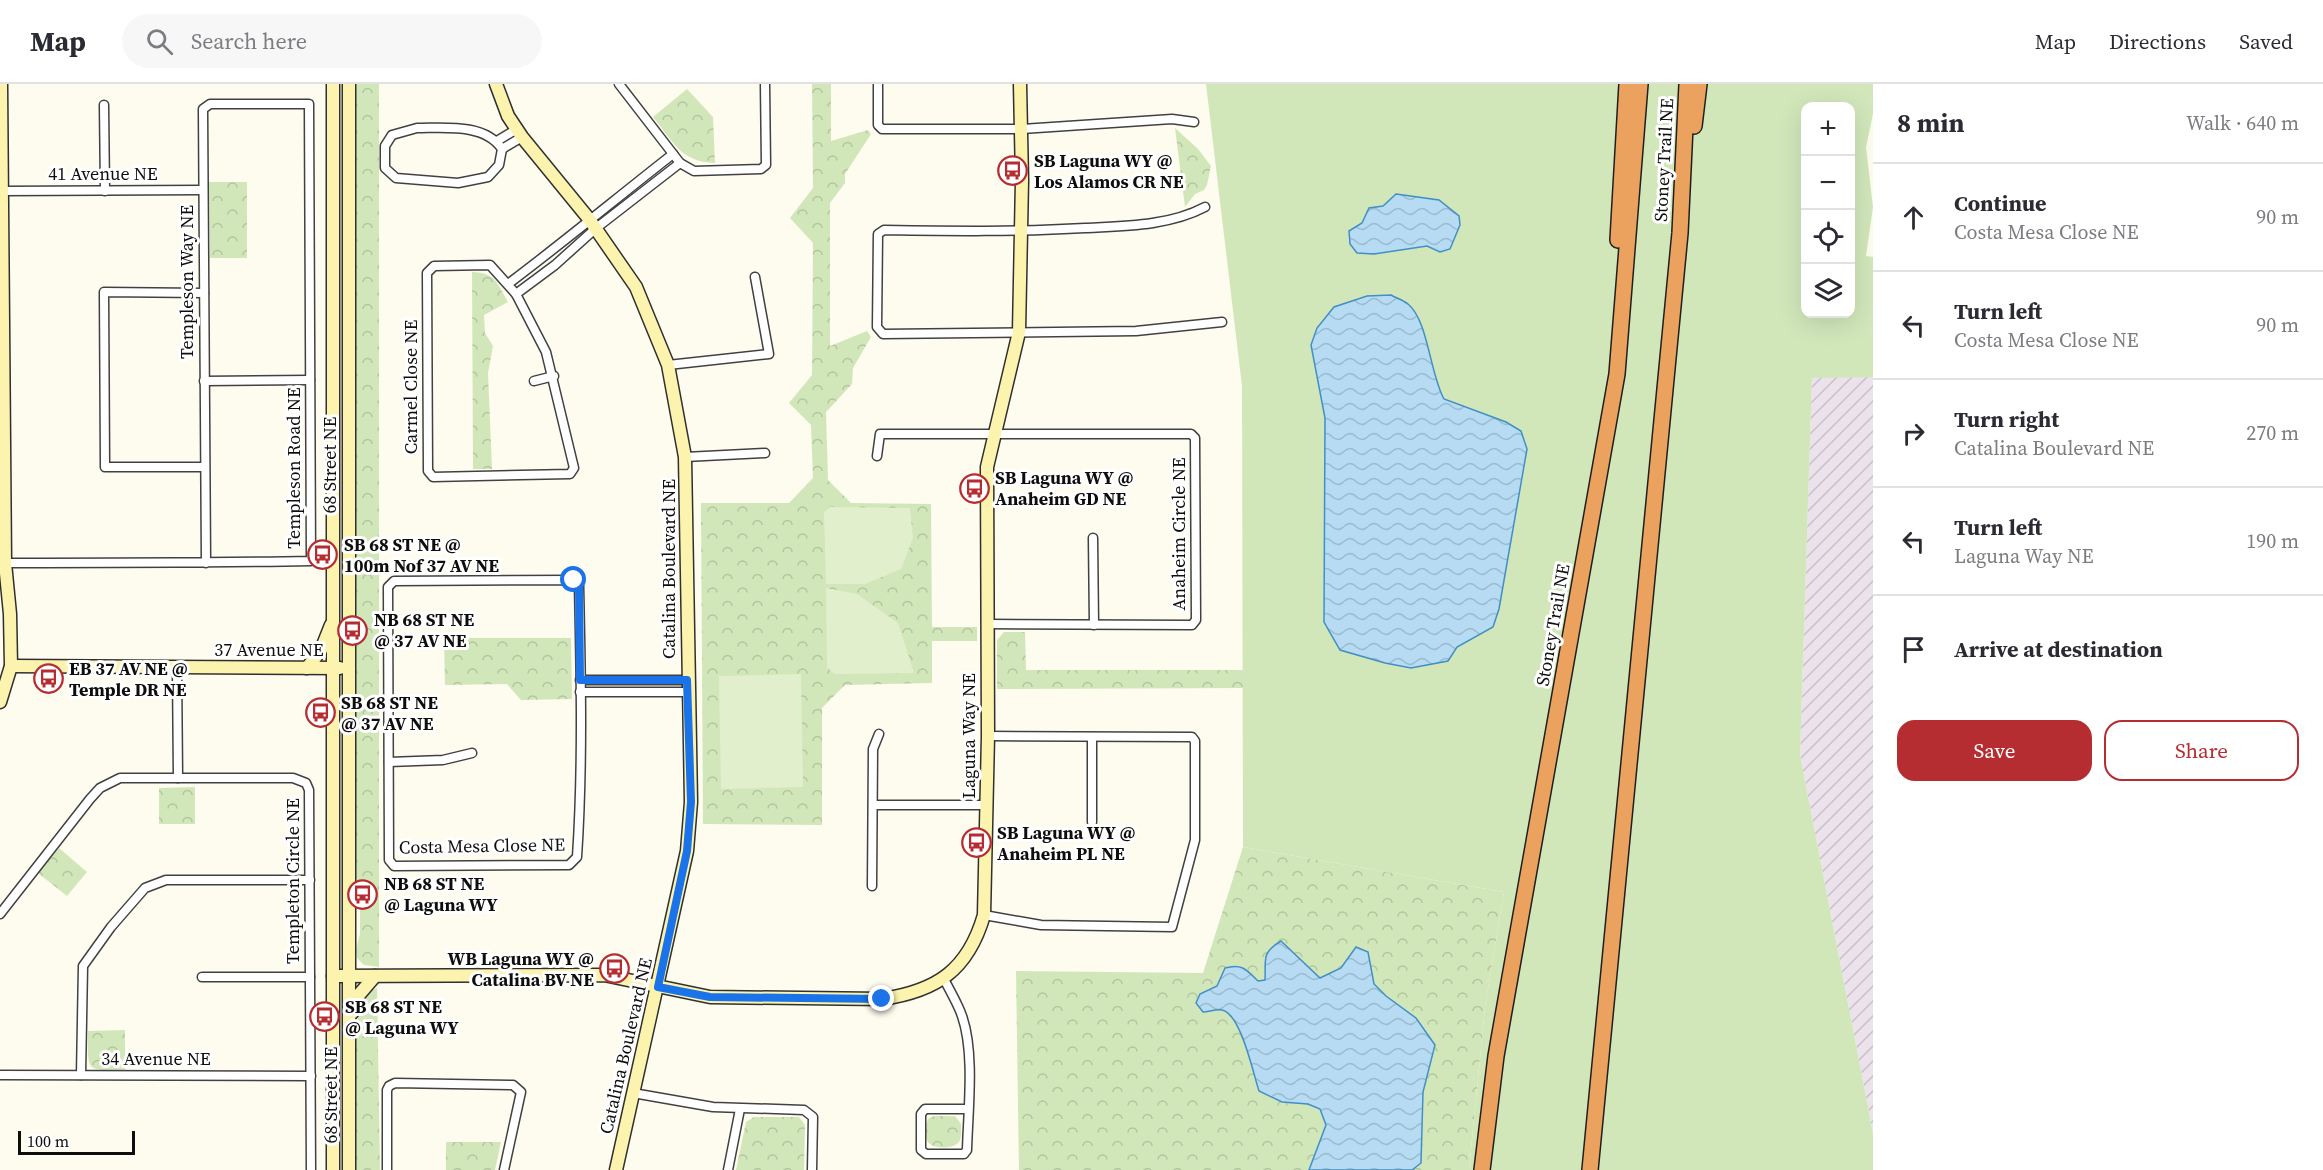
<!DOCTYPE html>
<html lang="en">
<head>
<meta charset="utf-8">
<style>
  body { margin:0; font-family:"Source Serif 4",serif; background:#f7f7f7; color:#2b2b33 }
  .controls { position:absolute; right:18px; top:18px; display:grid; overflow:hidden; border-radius:12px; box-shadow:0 6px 24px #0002 }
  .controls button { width:54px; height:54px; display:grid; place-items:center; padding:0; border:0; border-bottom:2px solid #e1e1e2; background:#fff; color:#2b2b33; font:30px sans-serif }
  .scale { position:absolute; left:18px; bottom:15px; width:117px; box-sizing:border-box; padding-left:6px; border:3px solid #0e0e0e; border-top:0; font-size:16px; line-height:21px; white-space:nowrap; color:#0e0e0e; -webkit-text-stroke:4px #fff; paint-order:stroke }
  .stop { position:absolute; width:18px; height:18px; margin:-14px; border:4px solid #1a73e8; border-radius:50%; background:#fff }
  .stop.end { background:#1a73e8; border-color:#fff; box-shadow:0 2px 6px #0008 }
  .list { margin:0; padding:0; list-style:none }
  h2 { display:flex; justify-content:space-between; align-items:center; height:78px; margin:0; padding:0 24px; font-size:26px }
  h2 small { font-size:20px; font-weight:400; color:#7c7c81 }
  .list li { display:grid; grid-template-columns:39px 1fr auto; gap:18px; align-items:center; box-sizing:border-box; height:108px; padding:0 24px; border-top:2px solid #e1e1e2 }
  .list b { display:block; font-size:22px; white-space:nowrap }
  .list p { margin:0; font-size:20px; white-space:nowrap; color:#7c7c81 }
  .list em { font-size:20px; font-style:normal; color:#7c7c81 }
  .actions { display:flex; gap:12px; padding:18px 24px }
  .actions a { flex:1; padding:14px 0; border:2px solid #b62d31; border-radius:18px; text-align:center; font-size:21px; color:#b62d31 }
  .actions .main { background:#b62d31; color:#fff }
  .icon { flex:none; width:33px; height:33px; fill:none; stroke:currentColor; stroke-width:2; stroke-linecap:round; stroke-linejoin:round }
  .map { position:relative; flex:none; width:1873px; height:1086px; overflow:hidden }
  header { display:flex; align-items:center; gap:36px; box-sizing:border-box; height:84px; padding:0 30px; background:#fff; border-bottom:2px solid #e1e1e2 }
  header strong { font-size:28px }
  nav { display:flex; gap:33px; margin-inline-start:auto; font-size:21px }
  .search { width:420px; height:54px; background:#f7f7f7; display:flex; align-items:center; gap:15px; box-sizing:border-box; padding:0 21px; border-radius:33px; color:#7c7c81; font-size:22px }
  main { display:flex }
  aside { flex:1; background:#fff }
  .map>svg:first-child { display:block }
</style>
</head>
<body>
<header>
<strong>Map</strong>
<div class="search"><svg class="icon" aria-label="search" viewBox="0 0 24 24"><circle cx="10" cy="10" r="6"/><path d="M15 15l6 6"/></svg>Search here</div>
<nav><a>Map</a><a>Directions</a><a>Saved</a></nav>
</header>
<main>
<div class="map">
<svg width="1873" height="1086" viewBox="0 0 1873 1086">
  <defs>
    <pattern id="industrial-furrows" width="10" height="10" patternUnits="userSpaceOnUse" patternTransform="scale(1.5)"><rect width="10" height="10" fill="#ebe2ec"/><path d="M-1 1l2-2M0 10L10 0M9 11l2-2" fill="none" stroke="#c8c1c9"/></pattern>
    <pattern id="park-crowns" width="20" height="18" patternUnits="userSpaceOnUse" patternTransform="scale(1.5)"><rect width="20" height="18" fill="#d1e7ba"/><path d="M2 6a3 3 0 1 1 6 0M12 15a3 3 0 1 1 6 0" fill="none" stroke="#b2c59f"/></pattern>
    <pattern id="water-waves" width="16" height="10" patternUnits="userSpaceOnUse" patternTransform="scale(1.5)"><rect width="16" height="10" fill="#b6dbf3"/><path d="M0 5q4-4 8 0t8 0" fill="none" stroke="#9bbbcf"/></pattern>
  </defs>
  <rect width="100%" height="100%" fill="#fefbef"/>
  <path fill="url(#industrial-furrows)" d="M1812,293H1873V1049L1800,671Z"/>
  <path fill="#d1e7ba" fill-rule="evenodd" d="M1206,0H1873V30L1866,63L1873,123L1866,172L1873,173V293L1812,294L1800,671L1873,1049V1086H1469L1485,923L1504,808L1243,763L1242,302ZM1806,22H1850V230H1806Z"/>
  <g fill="url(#park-crowns)">
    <path d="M355,0H379V883L364,881L357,874L356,866L360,850V813L355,798Z"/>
    <path d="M812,0H831V57L868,46L871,50L845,90V99L830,119V262L867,247L871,253L853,284L852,300L826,328L828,396L851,419L931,420L932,543H977V557H932V599L845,601L822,624V741L703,740L701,419H789L813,394L811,341L789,319L812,291L813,159L790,134L813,104Z"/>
    <path d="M687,5L713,33L715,79C680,78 673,57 653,33Z"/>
    <path d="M1175,44L1198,65L1211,82L1207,101L1204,106L1195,110L1185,123Z"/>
    <path d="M209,98H247V174H210Z"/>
    <path d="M472,188C496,189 497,199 508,218L484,231L485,249L493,262L488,289L492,385H473Z"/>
    <path d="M1004,548H1025L1026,586H1243V604L997,605V556Z"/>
    <path d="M444,554H571L572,615L521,616L507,600L445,601Z"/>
    <path d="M195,703V740H159V704Z"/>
    <path d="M1243,763L1504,808L1485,923L1469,1086H1019L1016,887L1203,889Z"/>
    <path d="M59,764L87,788L67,812L38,789Z"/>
    <path d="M377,904L380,1086H353L356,947L360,922L369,908Z"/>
    <path d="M125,946V986C84,987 88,987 88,947Z"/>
    <path d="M955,1032L961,1040C961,1046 962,1054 959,1058C954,1065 934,1065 929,1059C924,1054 924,1036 931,1033C937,1031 948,1033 955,1032Z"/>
    <path d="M754,1033H799L805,1041L804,1086H736L746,1038Z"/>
    <path d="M446,1058H501L495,1086H446Z"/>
  </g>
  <g fill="#e2efcc">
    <path d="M830,423L910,424L913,454L901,485L865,500H826L824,428Z"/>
    <path d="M826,504L857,510L898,539L914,589L834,590L827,583Z"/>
    <path d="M801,590L803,703L721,705L719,592Z"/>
  </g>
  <g fill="url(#water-waves)" stroke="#418fc6" stroke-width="1.5">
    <path d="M1396,110L1439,116L1459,132L1460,141L1450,165L1440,168L1427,162L1374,170L1357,169L1350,160L1349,147L1362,139L1369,124L1383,122Z"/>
    <path d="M1391,211C1396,214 1403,216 1408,220C1428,236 1430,290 1444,315L1506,338L1521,347L1527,365L1499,525L1493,543L1457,563L1448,577L1411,584L1385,579L1340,566L1324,538L1325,334L1311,261L1317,244L1334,223L1367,212Z"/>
    <path d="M1281,857L1320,894L1341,884L1356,863L1368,868L1374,900L1386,912L1416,934L1435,961L1423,1008L1421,1079L1412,1086H1309L1326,1041L1320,1025L1308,1020L1282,1018L1259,1007C1253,989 1241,930 1222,926C1216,925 1208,928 1203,928L1196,919L1200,910L1217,902L1225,884C1242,879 1247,886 1258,897L1265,896C1266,875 1261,869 1281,857Z"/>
  </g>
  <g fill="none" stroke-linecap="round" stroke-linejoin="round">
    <defs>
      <g id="street">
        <path d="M619,0L680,79L694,87L761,85L766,81L765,0"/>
        <path d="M878,0V41L882,45H1022L1172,35L1194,38"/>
        <path d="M104,21L105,107"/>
        <path d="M417,44C444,44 485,39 502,65L499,81L488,93L458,99L396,94L385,84V62L392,51Z"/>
        <path d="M497,57L517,45"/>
        <path d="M502,65L522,53"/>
        <path d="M2,107L203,106"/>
        <path d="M1205,123C1169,142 1125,142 1085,144C1018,148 951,147 884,146L878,150L877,243L883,250L1136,247L1222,238"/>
        <path d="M490,181L516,210L546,268L574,384L570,390L433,393L428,387L427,189L434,182Z"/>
        <path d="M508,200C564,158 618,113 673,70"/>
        <path d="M516,210L555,181L595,145L680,79"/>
        <path d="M668,281L769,270L755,193"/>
        <path d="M204,297L310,296"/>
        <path d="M534,297L554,292"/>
        <path d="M877,372L880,350H1191L1195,354L1196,536L1192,541L988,540"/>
        <path d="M685,373L765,369"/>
        <path d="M204,383H105L104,208L204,209"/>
        <path d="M1093,454L1094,541"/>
        <path d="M5,479C107,479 209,479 311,477L309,20H210L203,25L206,479"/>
        <path d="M574,496L579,502C581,592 583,683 577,773L569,781L394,782L389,776L388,503L394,497Z"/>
        <path d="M177,583L178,694"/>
        <path d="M580,596H687"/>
        <path d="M580,608H688"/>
        <path d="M389,678L443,676L472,669"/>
        <path d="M873,721H987"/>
        <path d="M1092,738V653"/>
        <path d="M872,802L873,665L879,650"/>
        <path d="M0,830L90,715L100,704L120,694H293L306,699L309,706L311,1086"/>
        <path d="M984,831L1041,841L1172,843L1195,756V657L1192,653L988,652"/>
        <path d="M202,893H310"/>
        <path d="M944,895C950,907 958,920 962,932C975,969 968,1027 967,1066L964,1070H926L921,1066V1030L925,1025H968"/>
        <path d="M0,991L311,992"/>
        <path d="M81,991L83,882L111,843L145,804L166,796H310"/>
        <path d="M633,1009L713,1023L804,1026L813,1033L812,1086"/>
        <path d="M387,1086V1006L389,1002L395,999L513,1001L521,1008L504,1086"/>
        <path d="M728,1086L740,1025"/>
      </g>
      <g id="secondary">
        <path d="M496,0L508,32L522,53L589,135L636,203L668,281L685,373L691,718L687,767L616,1086"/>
        <path d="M11,582L340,584"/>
        <path d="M307,584L321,566L331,541"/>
        <path d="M0,618L11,582L10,530L5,479L1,0"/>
        <path d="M333,892L604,891L710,913L882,915C937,907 968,886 984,831L988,652L987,383L1019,248L1022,96L1020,0"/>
        <path d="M352,929L357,913L375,892"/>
        <path d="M333,1086V0"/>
        <path d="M349,1086V0"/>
      </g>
      <g id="highway">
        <path d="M1694,42L1699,0"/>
        <path d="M1618,156L1627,0"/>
        <path d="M1482,1086L1496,972L1617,290L1640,0"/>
        <path d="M1590,1086L1680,149L1687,0"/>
      </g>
    </defs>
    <use href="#street" stroke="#414141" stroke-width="11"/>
    <use href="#secondary" stroke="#303030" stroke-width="15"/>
    <use href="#highway" stroke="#1f1f1f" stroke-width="18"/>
    <use href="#street" stroke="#fff" stroke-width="8"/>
    <use href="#secondary" stroke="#fbf3ae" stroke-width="12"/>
    <use href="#highway" stroke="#eca25f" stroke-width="15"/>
  </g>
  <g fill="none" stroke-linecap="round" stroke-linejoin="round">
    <path stroke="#1a73e8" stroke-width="8" d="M574,496L579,502L580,596H687L691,718L687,767L658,903L710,913L882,915"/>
  </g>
  <defs>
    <symbol id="bus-ring" viewBox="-11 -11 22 22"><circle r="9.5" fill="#fff" stroke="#b62d31" stroke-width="1.5"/><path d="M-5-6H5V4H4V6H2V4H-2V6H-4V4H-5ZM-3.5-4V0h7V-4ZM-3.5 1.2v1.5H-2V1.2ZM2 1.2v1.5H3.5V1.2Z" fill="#b62d31"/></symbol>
  </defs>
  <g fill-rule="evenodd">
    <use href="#bus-ring" x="996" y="70" width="33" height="33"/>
    <use href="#bus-ring" x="958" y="388" width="33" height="33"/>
    <use href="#bus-ring" x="306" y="454" width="33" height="33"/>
    <use href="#bus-ring" x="336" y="530" width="33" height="33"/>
    <use href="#bus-ring" x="32" y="578" width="33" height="33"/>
    <use href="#bus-ring" x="304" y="612" width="33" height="33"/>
    <use href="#bus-ring" x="960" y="742" width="33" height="33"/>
    <use href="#bus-ring" x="346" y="794" width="33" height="33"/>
    <use href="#bus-ring" x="598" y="868" width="33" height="33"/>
    <use href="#bus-ring" x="308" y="916" width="33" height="33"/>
  </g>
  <g text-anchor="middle" stroke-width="6" stroke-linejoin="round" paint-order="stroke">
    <g font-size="18" fill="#0e0e0e" stroke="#fff">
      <text transform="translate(1664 76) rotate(-87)" y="6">Stoney Trail NE</text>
      <text x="103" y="96">41 Avenue NE</text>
      <text transform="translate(187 198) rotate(-90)" y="6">Templeson Way NE</text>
      <text transform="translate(411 303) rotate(-90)" y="6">Carmel Close NE</text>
      <text transform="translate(330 381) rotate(-90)" y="6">68 Street NE</text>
      <text transform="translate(294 384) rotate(-90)" y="6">Templeson Road NE</text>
      <text transform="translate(1179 450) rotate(-90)" y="6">Anaheim Circle NE</text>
      <text transform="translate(669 485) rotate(-90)" y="6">Catalina Boulevard NE</text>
      <text transform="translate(1553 541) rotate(-80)" y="6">Stoney Trail NE</text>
      <text x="269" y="572">37 Avenue NE</text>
      <text transform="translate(969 652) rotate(-90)" y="6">Laguna Way NE</text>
      <text transform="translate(482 762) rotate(-1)" y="6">Costa Mesa Close NE</text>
      <text transform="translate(293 797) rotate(-90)" y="6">Templeton Circle NE</text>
      <text transform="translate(626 962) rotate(-77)" y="6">Catalina Boulevard NE</text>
      <text x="156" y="981">34 Avenue NE</text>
      <text transform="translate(331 1011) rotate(-90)" y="6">68 Street NE</text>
    </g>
    <g font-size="18" font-weight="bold" fill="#0e0e0e" stroke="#fff" text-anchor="start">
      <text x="1034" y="83">SB Laguna WY @<tspan x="1034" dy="21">Los Alamos CR NE</tspan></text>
      <text x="995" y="400">SB Laguna WY @<tspan x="995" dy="21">Anaheim GD NE</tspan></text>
      <text x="344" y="467">SB 68 ST NE @<tspan x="344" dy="21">100m Nof 37 AV NE</tspan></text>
      <text x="374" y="542">NB 68 ST NE<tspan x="374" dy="21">@ 37 AV NE</tspan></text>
      <text x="69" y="591">EB 37 AV NE @<tspan x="69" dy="21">Temple DR NE</tspan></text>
      <text x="341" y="625">SB 68 ST NE<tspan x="341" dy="21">@ 37 AV NE</tspan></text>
      <text x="997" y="755">SB Laguna WY @<tspan x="997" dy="21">Anaheim PL NE</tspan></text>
      <text x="384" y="806">NB 68 ST NE<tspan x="384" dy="21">@ Laguna WY</tspan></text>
      <text x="594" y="881" text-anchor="end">WB Laguna WY @<tspan x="594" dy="21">Catalina BV NE</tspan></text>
      <text x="345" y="929">SB 68 ST NE<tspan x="345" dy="21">@ Laguna WY</tspan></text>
    </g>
  </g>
</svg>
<div class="controls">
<button>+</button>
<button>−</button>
<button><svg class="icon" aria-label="locate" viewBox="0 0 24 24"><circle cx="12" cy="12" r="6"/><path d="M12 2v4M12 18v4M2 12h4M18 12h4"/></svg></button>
<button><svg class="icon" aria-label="layers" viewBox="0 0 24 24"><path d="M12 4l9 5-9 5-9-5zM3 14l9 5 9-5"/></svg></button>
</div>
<div class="scale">100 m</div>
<div class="stop" style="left:574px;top:496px"></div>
<div class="stop end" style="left:882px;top:915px"></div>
</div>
<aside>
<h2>8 min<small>Walk · 640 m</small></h2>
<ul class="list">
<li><svg class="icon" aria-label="ahead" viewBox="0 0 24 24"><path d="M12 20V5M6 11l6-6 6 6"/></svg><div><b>Continue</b><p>Costa Mesa Close NE</p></div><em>90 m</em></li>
<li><svg class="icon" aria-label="left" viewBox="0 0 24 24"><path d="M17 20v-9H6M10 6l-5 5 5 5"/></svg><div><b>Turn left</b><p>Costa Mesa Close NE</p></div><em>90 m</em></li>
<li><svg class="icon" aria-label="right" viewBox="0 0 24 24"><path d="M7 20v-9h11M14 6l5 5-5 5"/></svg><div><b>Turn right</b><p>Catalina Boulevard NE</p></div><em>270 m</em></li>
<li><svg class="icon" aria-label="left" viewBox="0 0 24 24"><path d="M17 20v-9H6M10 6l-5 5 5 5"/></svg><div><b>Turn left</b><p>Laguna Way NE</p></div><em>190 m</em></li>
<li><svg class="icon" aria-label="arrive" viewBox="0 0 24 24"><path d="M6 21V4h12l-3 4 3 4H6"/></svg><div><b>Arrive at destination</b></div></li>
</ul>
<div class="actions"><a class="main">Save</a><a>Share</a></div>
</aside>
</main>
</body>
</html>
